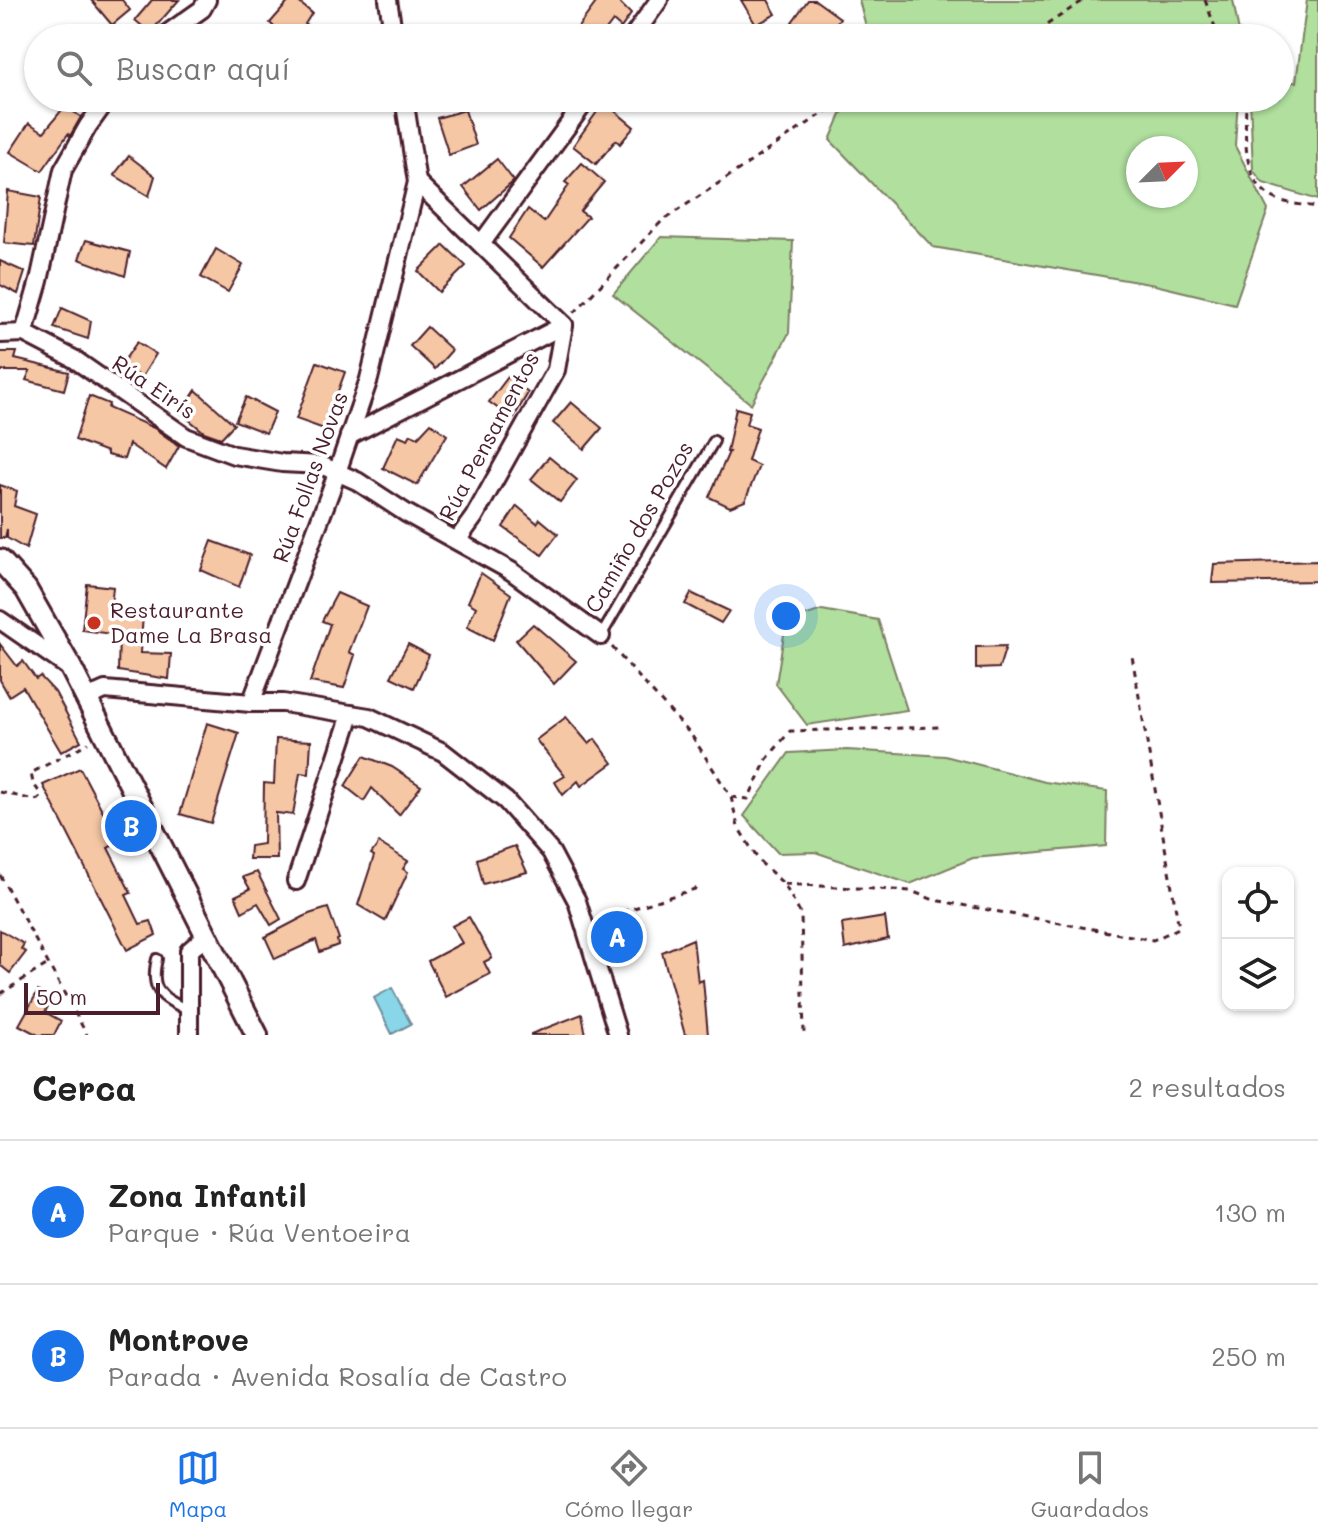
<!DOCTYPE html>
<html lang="es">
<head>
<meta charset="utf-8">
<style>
  body { margin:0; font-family:Mali,sans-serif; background:#f2f2f2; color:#222 }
  .controls { position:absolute; right:24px; bottom:24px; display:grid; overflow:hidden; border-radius:16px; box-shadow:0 2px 6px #0004 }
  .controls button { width:72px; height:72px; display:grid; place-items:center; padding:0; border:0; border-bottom:2px solid #e0e0e0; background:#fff; color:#222; font:40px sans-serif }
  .compass { position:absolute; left:1126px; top:136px; width:72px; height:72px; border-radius:50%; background:#fff; box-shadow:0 2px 6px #0004; rotate:66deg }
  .scale { position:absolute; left:24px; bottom:20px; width:136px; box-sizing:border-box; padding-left:8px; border:4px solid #4a1f2b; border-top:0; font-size:22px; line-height:28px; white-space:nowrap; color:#4a1f2b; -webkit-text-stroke:6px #fff; paint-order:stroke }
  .you { position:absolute; left:786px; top:616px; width:28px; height:28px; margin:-20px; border:6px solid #fff; border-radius:50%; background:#1a73e8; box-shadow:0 0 0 12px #1a73e833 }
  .badge { display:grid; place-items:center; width:52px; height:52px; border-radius:50%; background:#1a73e8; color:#fff; font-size:26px; font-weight:700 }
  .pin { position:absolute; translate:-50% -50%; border:4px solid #fff; box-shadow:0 2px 8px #0006 }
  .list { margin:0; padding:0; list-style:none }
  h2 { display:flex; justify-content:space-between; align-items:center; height:104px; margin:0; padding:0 32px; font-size:34px }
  h2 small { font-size:26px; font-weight:400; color:#767676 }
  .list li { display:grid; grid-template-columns:52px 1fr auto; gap:24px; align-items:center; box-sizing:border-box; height:144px; padding:0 32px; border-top:2px solid #e0e0e0 }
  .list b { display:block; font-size:30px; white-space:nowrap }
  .list p { margin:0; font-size:26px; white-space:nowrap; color:#767676 }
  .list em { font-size:26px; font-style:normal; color:#767676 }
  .icon { flex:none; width:44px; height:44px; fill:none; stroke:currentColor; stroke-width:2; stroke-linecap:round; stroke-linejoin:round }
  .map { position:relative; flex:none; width:1318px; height:1035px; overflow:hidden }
  .search { position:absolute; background:#fff; box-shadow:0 2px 6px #0004; left:24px; right:24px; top:24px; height:88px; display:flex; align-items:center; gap:20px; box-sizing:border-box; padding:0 28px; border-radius:44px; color:#767676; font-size:30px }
  .sheet { height:392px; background:#fff }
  nav { display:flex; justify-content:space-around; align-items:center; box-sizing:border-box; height:112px; border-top:2px solid #e0e0e0; background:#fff; font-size:22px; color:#767676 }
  nav a { display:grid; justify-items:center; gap:4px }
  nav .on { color:#1a73e8 }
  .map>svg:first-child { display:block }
</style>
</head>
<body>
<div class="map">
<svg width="1318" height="1035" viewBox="0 0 1318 1035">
  <rect width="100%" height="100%" fill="#fff"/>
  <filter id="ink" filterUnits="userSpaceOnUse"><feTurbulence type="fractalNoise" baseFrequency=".0125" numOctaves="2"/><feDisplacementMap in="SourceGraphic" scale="16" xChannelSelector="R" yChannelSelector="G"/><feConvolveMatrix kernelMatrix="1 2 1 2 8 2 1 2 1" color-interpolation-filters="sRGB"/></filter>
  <g filter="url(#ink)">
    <g fill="#b0df9e" stroke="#7d7f64" stroke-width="2" fill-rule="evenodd">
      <path d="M859,0H1233L1240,38H869Z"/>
      <path d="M1307,0H1318V200L1263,183L1253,170L1250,98H1280V83L1296,82Z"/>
      <path d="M848,98H1238L1235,146L1268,210L1235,304L1155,285L933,247L830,140ZM1138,148H1186V196H1138Z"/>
      <path d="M661,237L793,241L789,333L751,404L613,294Z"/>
      <path d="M822,610L878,620L907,710L807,725L776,684L786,622Z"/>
      <path d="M847,750L945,756L1045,782L1107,791L1106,846L973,858L910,884L815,852L778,853L744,816L789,753Z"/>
    </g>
    <path fill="#88d6e7" stroke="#6f8d9c" stroke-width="2" d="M392,988L411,1024L392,1034L374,998Z"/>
    <g fill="#f5c7a5" stroke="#4a1f2b" stroke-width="2">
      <path d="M91,0H122L130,10L112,25Z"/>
      <path d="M152,0H179L150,33L135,20Z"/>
      <path d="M290,0H296L312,13L305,24L309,27L302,38H270L276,29L270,23Z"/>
      <path d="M598,0H617L631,14L621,28L613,21L600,38H587L576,30Z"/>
      <path d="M741,0H768L776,14L756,25Z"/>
      <path d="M808,0H815L840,18L825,38H813L792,22Z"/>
      <path d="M604,102L634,127L620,144L616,140L596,164L573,146Z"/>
      <path d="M65,106L81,117L70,136L68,134L42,171L10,152L29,123L44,132Z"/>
      <path d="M465,110L476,145L449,155L437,118Z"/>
      <path d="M129,156L155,176L149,196L114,175Z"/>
      <path d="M497,159L514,181L481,210L463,187Z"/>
      <path d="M582,163L604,182L580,211L588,217L543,267L509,238L528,209L544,222L569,185L565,182Z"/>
      <path d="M8,191L41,197L34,246L4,243Z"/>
      <path d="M86,240L130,252L125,276L79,259Z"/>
      <path d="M444,245L466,266L439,292L418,271Z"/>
      <path d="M216,249L243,265L228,292L201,277Z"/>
      <path d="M0,261L25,272L18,294L0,285Z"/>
      <path d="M62,308L91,321L88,339L54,328Z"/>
      <path d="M427,327L452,350L435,369L410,346Z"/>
      <path d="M137,342L156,354L142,377L121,365Z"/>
      <path d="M0,352H17L15,359L69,372L64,390L26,380L30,371H0Z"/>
      <path d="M317,362L345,372L324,429L296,419Z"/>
      <path d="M508,377L528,393L513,419L489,402Z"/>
      <path d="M196,390L234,424L221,438L204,432L181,413Z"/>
      <path d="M89,396L109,404L108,408L154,428L179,446L166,469L129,444L124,459L107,455V452L75,440Z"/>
      <path d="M246,397L275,412L266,433L235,421Z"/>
      <path d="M571,402L602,428L584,449L553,423Z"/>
      <path d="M736,408L750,412L746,424L758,428L748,461L759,466L745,501L730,507L709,497L729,452H727Z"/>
      <path d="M431,423L447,435L417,485L383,468L398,435L408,439L411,434L418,437Z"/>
      <path d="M549,457L577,480L560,502L531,479Z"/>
      <path d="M0,485L17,491L14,506L36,514L26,549L7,538V529L5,538H0Z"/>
      <path d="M517,506L537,523L540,519L558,534L542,555L503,527Z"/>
      <path d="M212,541L250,555L239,587L201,570Z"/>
      <path d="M1318,561V581L1212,583L1214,564Z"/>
      <path d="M481,573L511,594L493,640L467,627L476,607L468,602Z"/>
      <path d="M87,584L113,587L110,617L143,616L140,653L171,654L169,679L118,671L119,635L82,630Z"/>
      <path d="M337,593L367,606L349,652L355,655L344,688L310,682L330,624L322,621Z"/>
      <path d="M691,593L729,611L721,623L685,604Z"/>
      <path d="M533,624L576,661L554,684L516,640Z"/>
      <path d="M0,644L17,666L23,661L36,679L40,676L55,692L81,741L61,752L23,687L9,696L0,680Z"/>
      <path d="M408,644L429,655L414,688L391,677Z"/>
      <path d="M1006,646L999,668L976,669V647Z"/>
      <path d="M566,717L589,744L595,739L613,763L581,786L578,781L563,795L555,782L565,776L536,740Z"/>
      <path d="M207,723L239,733L211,823L180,814Z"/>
      <path d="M276,739L311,741L309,774L300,773L293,815L276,813L277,859H249L250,846L263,844L264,783L274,784Z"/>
      <path d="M364,756L392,767L421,786L399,815L372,788L364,801L345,786Z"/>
      <path d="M80,768L119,842L108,848L131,893L126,895L140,924L151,921L156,935L127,950L43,785Z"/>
      <path d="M379,843L408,861L403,869L408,872L385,921L358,905L374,856L371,854Z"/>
      <path d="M515,846L527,872L483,884L477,859Z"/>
      <path d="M257,872L281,919L271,925L258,903L242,912L235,896L250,889L243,877Z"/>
      <path d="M328,908L339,939L337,940L338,945L320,952L316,940L275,959L265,937L309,914Z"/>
      <path d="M469,917L492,958L484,962L490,974L446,997L428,961L462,943L452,926Z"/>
      <path d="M885,917L888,939L845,949L842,924Z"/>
      <path d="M0,930L24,944L21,949L26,952L10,973L0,965Z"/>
      <path d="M693,939L698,982L703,980L708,1035H685L662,952Z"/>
      <path d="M38,991L52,999L45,1012L61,1021L54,1035H38L19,1025Z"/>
      <path d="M582,1014L586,1035H531V1034Z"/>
    </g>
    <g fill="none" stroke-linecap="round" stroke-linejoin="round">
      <defs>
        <g id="service">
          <path d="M601,636L714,441"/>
          <path d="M157,959C149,992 162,997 189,1011"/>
        </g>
        <g id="minor">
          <path d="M388,0L394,38"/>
          <path d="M161,38L202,9L207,0"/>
          <path d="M632,38L659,0"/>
          <path d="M417,182L564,325L556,370L474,517L458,539"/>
          <path d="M481,244L588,98"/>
          <path d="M24,333L39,281L63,170L88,126L108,98"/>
          <path d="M0,334L24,333L74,359L186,437L234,455L282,463L321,465L357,481L406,513L511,571L601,636"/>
          <path d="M349,436L564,325"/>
          <path d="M0,620L68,667"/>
          <path d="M87,698L105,690L251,703L331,490L369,379L417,182L404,98"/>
          <path d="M251,703H283L369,717L443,752L506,801L551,852L577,901L618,1035"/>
          <path d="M296,881L351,714"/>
          <path d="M189,1035V951L206,936"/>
        </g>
        <path id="tertiary" d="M0,560L26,589L71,668L257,1035"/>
      </defs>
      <use href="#service" stroke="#4a1f2b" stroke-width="14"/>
      <use href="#minor" stroke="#4a1f2b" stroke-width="22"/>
      <use href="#tertiary" stroke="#4a1f2b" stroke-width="26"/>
      <g stroke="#4a1f2b" stroke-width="3" stroke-dasharray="6 6" stroke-linecap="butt">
        <path d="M1205,0L1219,38"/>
        <path d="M1027,38L1084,0"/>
        <path d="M1246,98C1246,130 1239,180 1274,198C1286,204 1304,205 1318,207"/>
        <path d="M574,313L662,221L846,98"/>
        <path d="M612,647L692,736L731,797L738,827L759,861L784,884L801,915L804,1035"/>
        <path d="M0,792L34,800L39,799L40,793L33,783L31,773L88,743"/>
        <path d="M731,797L748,799L767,759L790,731L939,727"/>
        <path d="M0,875L87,1035"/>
        <path d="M784,884L911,891L934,900L1153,940L1179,928L1132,656"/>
        <path d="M599,919L698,888"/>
        <path d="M0,994L48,964"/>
      </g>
      <use href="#service" stroke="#fff" stroke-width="8"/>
      <use href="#minor" stroke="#fff" stroke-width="16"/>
      <use href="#tertiary" stroke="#fff" stroke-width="20"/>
    </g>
  </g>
  <circle fill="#c8321e" stroke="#fff" stroke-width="3" cx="94" cy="623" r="8"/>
  <g text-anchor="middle" stroke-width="7" stroke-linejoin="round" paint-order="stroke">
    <g font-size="22" fill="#4a1f2b" stroke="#fff">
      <text transform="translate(154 387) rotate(34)" y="8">Rúa Eirís</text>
      <text transform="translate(489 436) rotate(-62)" y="8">Rúa Pensamentos</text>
      <text transform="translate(310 477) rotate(-70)" y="8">Rúa Follas Novas</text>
      <text transform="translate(639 527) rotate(-60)" y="8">Camiño dos Pozos</text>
    </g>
    <g font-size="22" fill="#4a1f2b" stroke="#fff" text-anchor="start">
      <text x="110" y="618">Restaurante<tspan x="110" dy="25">Dame La Brasa</tspan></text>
    </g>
  </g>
</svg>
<div class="controls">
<button><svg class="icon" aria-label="locate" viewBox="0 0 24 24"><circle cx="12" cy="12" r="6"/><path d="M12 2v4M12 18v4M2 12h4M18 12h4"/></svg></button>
<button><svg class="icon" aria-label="layers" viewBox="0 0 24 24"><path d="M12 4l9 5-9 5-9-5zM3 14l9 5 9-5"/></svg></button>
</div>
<svg class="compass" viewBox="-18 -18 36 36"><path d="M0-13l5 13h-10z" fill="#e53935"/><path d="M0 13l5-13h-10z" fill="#767676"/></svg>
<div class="scale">50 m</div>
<div class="you"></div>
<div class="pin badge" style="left:617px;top:937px">A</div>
<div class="pin badge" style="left:131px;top:826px">B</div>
<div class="search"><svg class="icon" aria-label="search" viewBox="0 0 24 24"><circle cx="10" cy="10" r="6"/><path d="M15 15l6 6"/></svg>Buscar aquí</div>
</div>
<section class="sheet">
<h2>Cerca<small>2 resultados</small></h2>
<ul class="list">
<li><span class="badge">A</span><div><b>Zona Infantil</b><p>Parque · Rúa Ventoeira</p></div><em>130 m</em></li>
<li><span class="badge">B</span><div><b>Montrove</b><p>Parada · Avenida Rosalía de Castro</p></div><em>250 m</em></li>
</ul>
</section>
<nav>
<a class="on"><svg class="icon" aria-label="map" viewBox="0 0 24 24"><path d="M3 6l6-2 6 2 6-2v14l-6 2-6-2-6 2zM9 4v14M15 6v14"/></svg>Mapa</a>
<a><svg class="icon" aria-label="directions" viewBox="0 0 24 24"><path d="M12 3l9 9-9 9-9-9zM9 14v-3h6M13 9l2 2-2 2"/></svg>Cómo llegar</a>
<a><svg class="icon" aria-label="saved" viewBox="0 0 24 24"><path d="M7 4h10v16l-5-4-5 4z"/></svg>Guardados</a>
</nav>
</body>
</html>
